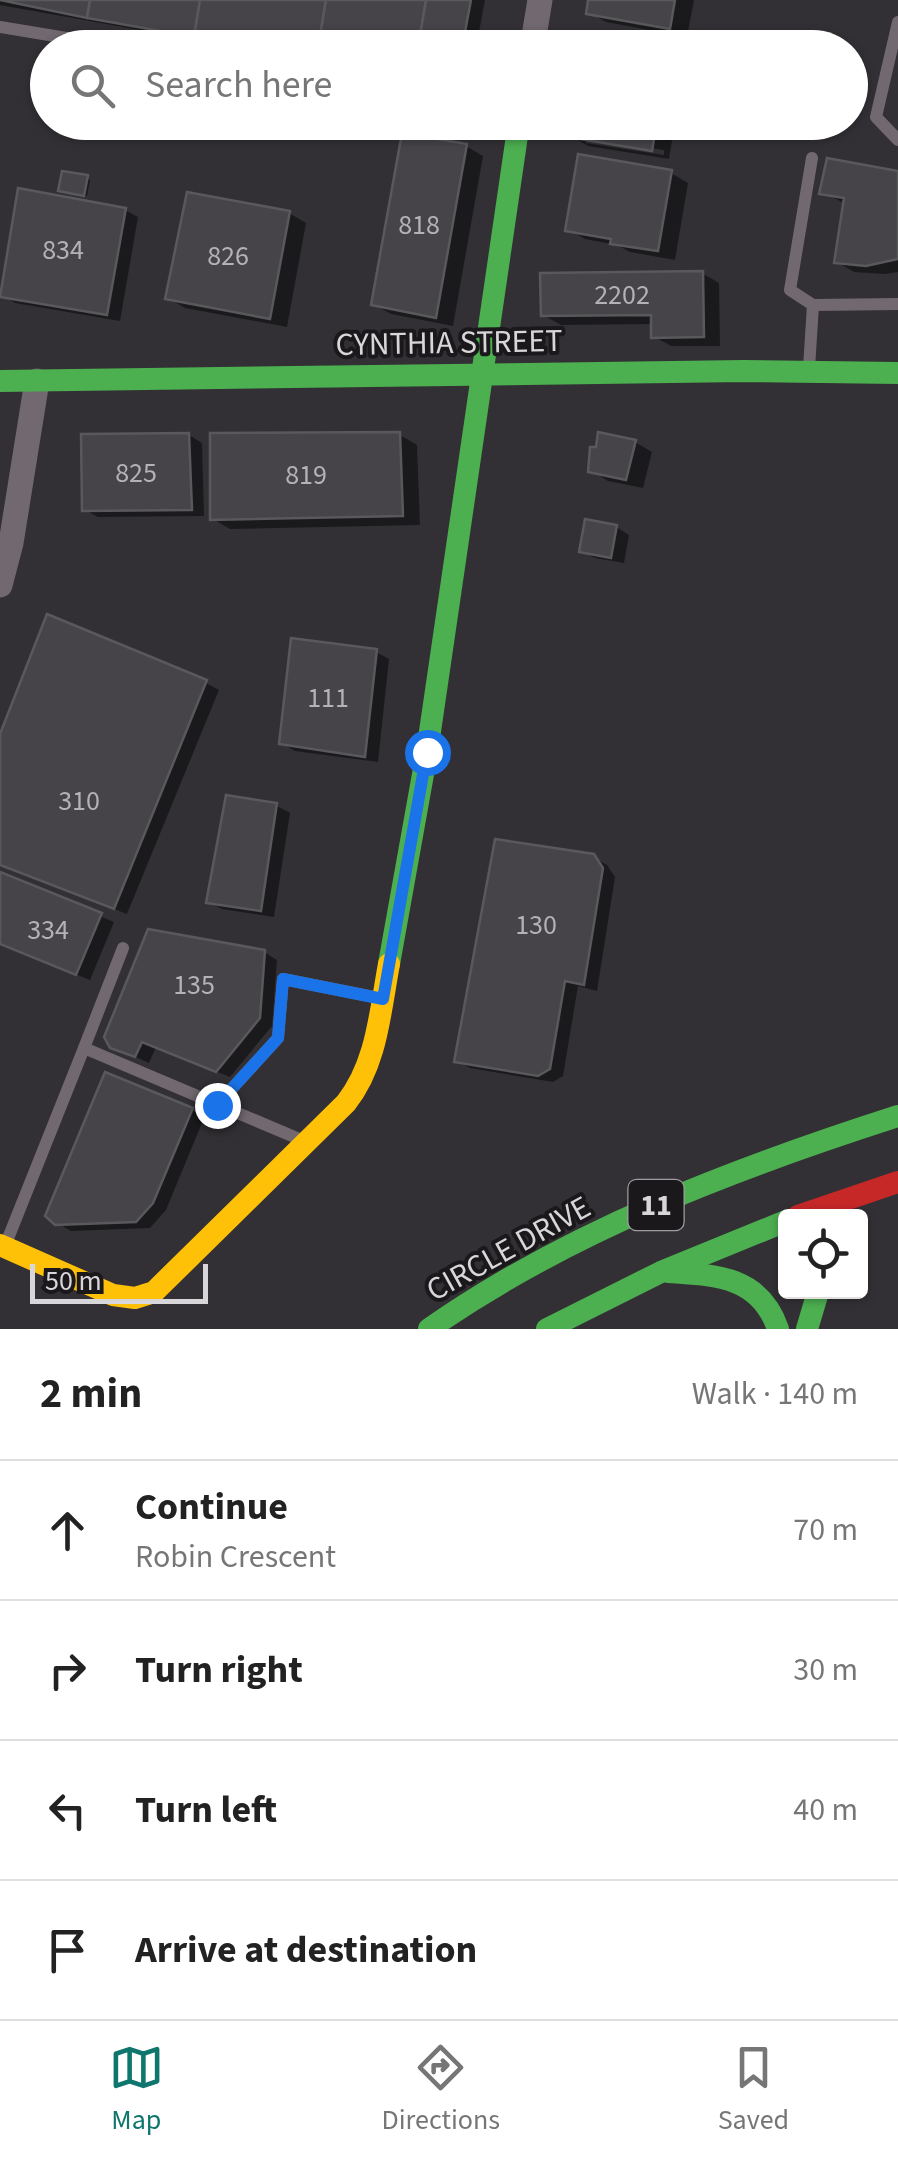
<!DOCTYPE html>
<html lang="en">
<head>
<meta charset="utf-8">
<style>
  body { margin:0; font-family:"Source Sans 3",sans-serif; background:#f6f6f6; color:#222 }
  .controls { position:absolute; right:30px; bottom:30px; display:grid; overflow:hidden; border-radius:10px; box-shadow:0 2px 8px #0004 }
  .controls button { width:90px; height:90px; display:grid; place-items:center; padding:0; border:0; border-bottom:2px solid #e0e0e0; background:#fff; color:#222; font:50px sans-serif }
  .scale { position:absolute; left:30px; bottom:25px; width:178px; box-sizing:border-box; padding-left:10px; border:5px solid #d9d6da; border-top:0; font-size:28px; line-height:35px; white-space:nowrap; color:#d9d6da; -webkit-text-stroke:8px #1a181b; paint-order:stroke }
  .stop { position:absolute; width:30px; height:30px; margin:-22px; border:8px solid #1a73e8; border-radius:50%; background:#fff }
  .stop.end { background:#1a73e8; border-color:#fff; box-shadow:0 2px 10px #0008 }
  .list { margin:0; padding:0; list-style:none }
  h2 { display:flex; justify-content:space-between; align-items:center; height:130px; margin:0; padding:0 40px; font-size:42px }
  h2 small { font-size:32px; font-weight:400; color:#767676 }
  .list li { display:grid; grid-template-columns:65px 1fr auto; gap:30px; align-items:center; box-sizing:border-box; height:140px; padding:0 40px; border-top:2px solid #e0e0e0 }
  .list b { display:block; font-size:38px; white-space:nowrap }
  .list p { margin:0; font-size:32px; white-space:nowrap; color:#767676 }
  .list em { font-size:32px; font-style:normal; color:#767676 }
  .icon { flex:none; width:55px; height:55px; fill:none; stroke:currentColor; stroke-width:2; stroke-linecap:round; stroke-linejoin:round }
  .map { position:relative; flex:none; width:898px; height:1329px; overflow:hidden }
  .search { position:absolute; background:#fff; box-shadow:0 2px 8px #0004; left:30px; right:30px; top:30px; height:110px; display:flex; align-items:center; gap:25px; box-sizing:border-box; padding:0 35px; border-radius:55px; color:#767676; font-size:38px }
  .sheet { height:690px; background:#fff }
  nav { display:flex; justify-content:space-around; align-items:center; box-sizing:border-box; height:140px; border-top:2px solid #e0e0e0; background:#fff; font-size:28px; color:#767676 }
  nav a { display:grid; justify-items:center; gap:5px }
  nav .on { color:#0f766e }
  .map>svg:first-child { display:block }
</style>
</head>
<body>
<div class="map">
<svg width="898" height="1329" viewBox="0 0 898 1329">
  <rect width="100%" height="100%" fill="#323034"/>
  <g fill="#0007" fill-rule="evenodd">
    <path d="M0,0H485L476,48H240L0,5Z"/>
    <path d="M591,0H694L687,37L606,22L589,12Z"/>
    <path d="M574,122H675L669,159L588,146L571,136ZM586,138L664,150V155L586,143Z"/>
    <path d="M466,146L483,156L453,326L391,314L373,304Z"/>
    <path d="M671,173L688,183L675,260L630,252L617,245L585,239L568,229Z"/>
    <path d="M898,173V272L885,274L854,272L837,262L846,204L822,192Z"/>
    <path d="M87,178L90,180L87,196L64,192Z"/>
    <path d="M125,210L138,217L120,321L15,303L2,295Z"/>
    <path d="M289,213L306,223L287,327L185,308L168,298Z"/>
    <path d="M702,273L719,283L720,346H671L653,336V324L561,325L543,315Z"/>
    <path d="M189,435L202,443L204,516L98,517L85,510Z"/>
    <path d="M400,435L417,445L420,525L230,529L213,519Z"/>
    <path d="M635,442L652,452L643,488L608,481L591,470Z"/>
    <path d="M616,527L629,535L624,563L595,558L582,551Z"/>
    <path d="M376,652L389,659L378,762L295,751L282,743Z"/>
    <path d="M206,683L219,690L127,914L0,865V741Z"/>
    <path d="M228,798L277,806L290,813L274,917L222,909L209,902Z"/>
    <path d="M593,857L607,865L615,877L597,991L578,986L563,1076L553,1082L470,1068L457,1061Z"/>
    <path d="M0,874L114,922L90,980L0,944Z"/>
    <path d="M264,952L277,960L272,1026L230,1077L156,1047L149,1063L112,1046Z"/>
    <path d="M192,1110L204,1118L166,1210L150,1228L71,1231L57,1223Z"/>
  </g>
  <g fill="#464448" stroke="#59585b" stroke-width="2.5">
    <path d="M0,0H90L87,18Z"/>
    <path d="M90,0H200L194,37L87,18Z"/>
    <path d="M200,0H326L318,48H257L194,37Z"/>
    <path d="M326,0H426L418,48H318Z"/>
    <path d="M426,0H471L462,48H418Z"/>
    <path d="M588,0H675L670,29L586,14Z"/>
    <path d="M571,122H657L652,151L568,137Z"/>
    <path d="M402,133L467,144L436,318L371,305Z"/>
    <path d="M578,154L672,170L658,251L610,244L611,239L565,231Z"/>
    <path d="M827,158L898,171V259L866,266L834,263L844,198L819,194Z"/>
    <path d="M62,171L88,175L84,196L58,191Z"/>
    <path d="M18,188L126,208L107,315L0,297Z"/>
    <path d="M187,192L290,211L270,319L165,299Z"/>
    <path d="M703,271L704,337L651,338V315L541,316L540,273Z"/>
    <path d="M400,432L403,516L210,520V433Z"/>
    <path d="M598,432L636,440L626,480L588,472L590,447H596Z"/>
    <path d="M189,433L192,510L82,511L81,434Z"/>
    <path d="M585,519L617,525L611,558L579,552Z"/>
    <path d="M47,614L207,680L114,909L0,865V734Z"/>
    <path d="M291,638L377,649L365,757L279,744Z"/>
    <path d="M226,795L277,803L261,911L206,903Z"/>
    <path d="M495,839L594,854L603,868L584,985L565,981L550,1069L538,1076L454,1062Z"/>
    <path d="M0,872L102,913L76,975L0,944Z"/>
    <path d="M148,929L265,950L260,1018L216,1072L142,1042L135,1057L110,1048L104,1037Z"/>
    <path d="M105,1072L193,1108L153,1203L136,1222L55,1225L45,1216Z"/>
  </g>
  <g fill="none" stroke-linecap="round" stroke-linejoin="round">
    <g stroke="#726970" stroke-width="12">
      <path d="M898,22L876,117L898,140"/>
      <path d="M0,27L127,48"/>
      <path d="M812,158L790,290L813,305L898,304"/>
      <path d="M809,368L813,305"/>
      <path d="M123,948L84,1048L304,1141"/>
      <path d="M217,1105L278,1038L283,979L379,998"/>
      <path d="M5,1246L84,1048"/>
    </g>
    <g stroke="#726970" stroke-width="25">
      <path d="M532,48L540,0"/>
      <path d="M0,585L11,543L37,381"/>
    </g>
    <g stroke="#4caf50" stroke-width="22">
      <path d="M0,381L744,371L898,373"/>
      <path d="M389,964L427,752L519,122"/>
      <path d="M668,1272C716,1275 760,1276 778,1329"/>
      <path d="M429,1329C569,1231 736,1168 898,1116"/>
      <path d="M547,1329L661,1272L786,1221"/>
      <path d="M807,1329L818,1292"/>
    </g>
    <path stroke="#ffc107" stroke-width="22" d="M0,1245L113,1295L135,1298L154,1292L346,1103C377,1064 380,1012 389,964"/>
    <path stroke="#c62828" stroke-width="22" d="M798,1216L898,1182"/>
  </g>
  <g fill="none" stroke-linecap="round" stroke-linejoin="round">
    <path stroke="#1a73e8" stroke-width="12" d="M217,1105L278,1038L283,979L383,999L427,752"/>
  </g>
  <g text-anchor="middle" stroke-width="8" stroke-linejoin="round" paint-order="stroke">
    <g font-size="28" fill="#b4b2b6">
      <text x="419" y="234">818</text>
      <text x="63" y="259">834</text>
      <text x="228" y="265">826</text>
      <text x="622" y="304">2202</text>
      <text x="136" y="482">825</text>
      <text x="306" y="484">819</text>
      <text x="328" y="707">111</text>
      <text x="79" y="810">310</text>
      <text x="536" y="934">130</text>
      <text x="48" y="939">334</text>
      <text x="194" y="994">135</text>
    </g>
    <rect fill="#1a181b" stroke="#a09da1" stroke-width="2.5" x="628.5" y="1180" width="55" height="50" rx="8"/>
    <g font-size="30" font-weight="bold" fill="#d9d6da">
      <text x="656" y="1215">11</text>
    </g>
    <g font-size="32" fill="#d9d6da" stroke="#1a181b">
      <text transform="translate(449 342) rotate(-1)" y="11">CYNTHIA STREET</text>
      <text transform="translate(508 1248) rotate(-29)" y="11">CIRCLE DRIVE</text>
    </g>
  </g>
</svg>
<div class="controls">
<button><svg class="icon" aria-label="locate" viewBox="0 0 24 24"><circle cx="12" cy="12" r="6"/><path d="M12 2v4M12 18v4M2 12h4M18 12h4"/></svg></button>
</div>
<div class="scale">50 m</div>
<div class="stop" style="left:427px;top:752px"></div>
<div class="stop end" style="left:217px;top:1105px"></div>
<div class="search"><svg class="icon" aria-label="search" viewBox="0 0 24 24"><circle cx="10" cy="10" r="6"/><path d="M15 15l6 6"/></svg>Search here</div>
</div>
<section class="sheet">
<h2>2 min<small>Walk · 140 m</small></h2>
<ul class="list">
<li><svg class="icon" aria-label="ahead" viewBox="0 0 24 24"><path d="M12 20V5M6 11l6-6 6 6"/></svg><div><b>Continue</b><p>Robin Crescent</p></div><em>70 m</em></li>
<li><svg class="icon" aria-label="right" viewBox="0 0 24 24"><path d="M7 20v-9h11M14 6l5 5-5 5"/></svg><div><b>Turn right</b></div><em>30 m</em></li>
<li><svg class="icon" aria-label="left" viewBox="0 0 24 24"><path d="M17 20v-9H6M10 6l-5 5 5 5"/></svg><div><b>Turn left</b></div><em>40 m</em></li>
<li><svg class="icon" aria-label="arrive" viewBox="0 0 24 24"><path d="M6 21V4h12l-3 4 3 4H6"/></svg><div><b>Arrive at destination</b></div></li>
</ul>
</section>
<nav>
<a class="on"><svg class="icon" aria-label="map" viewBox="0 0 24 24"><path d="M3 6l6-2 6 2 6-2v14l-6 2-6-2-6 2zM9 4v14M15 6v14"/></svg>Map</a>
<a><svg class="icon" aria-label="directions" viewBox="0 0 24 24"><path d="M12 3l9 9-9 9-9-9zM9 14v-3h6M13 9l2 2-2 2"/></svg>Directions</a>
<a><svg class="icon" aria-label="saved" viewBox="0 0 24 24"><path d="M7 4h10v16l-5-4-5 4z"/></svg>Saved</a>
</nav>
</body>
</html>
